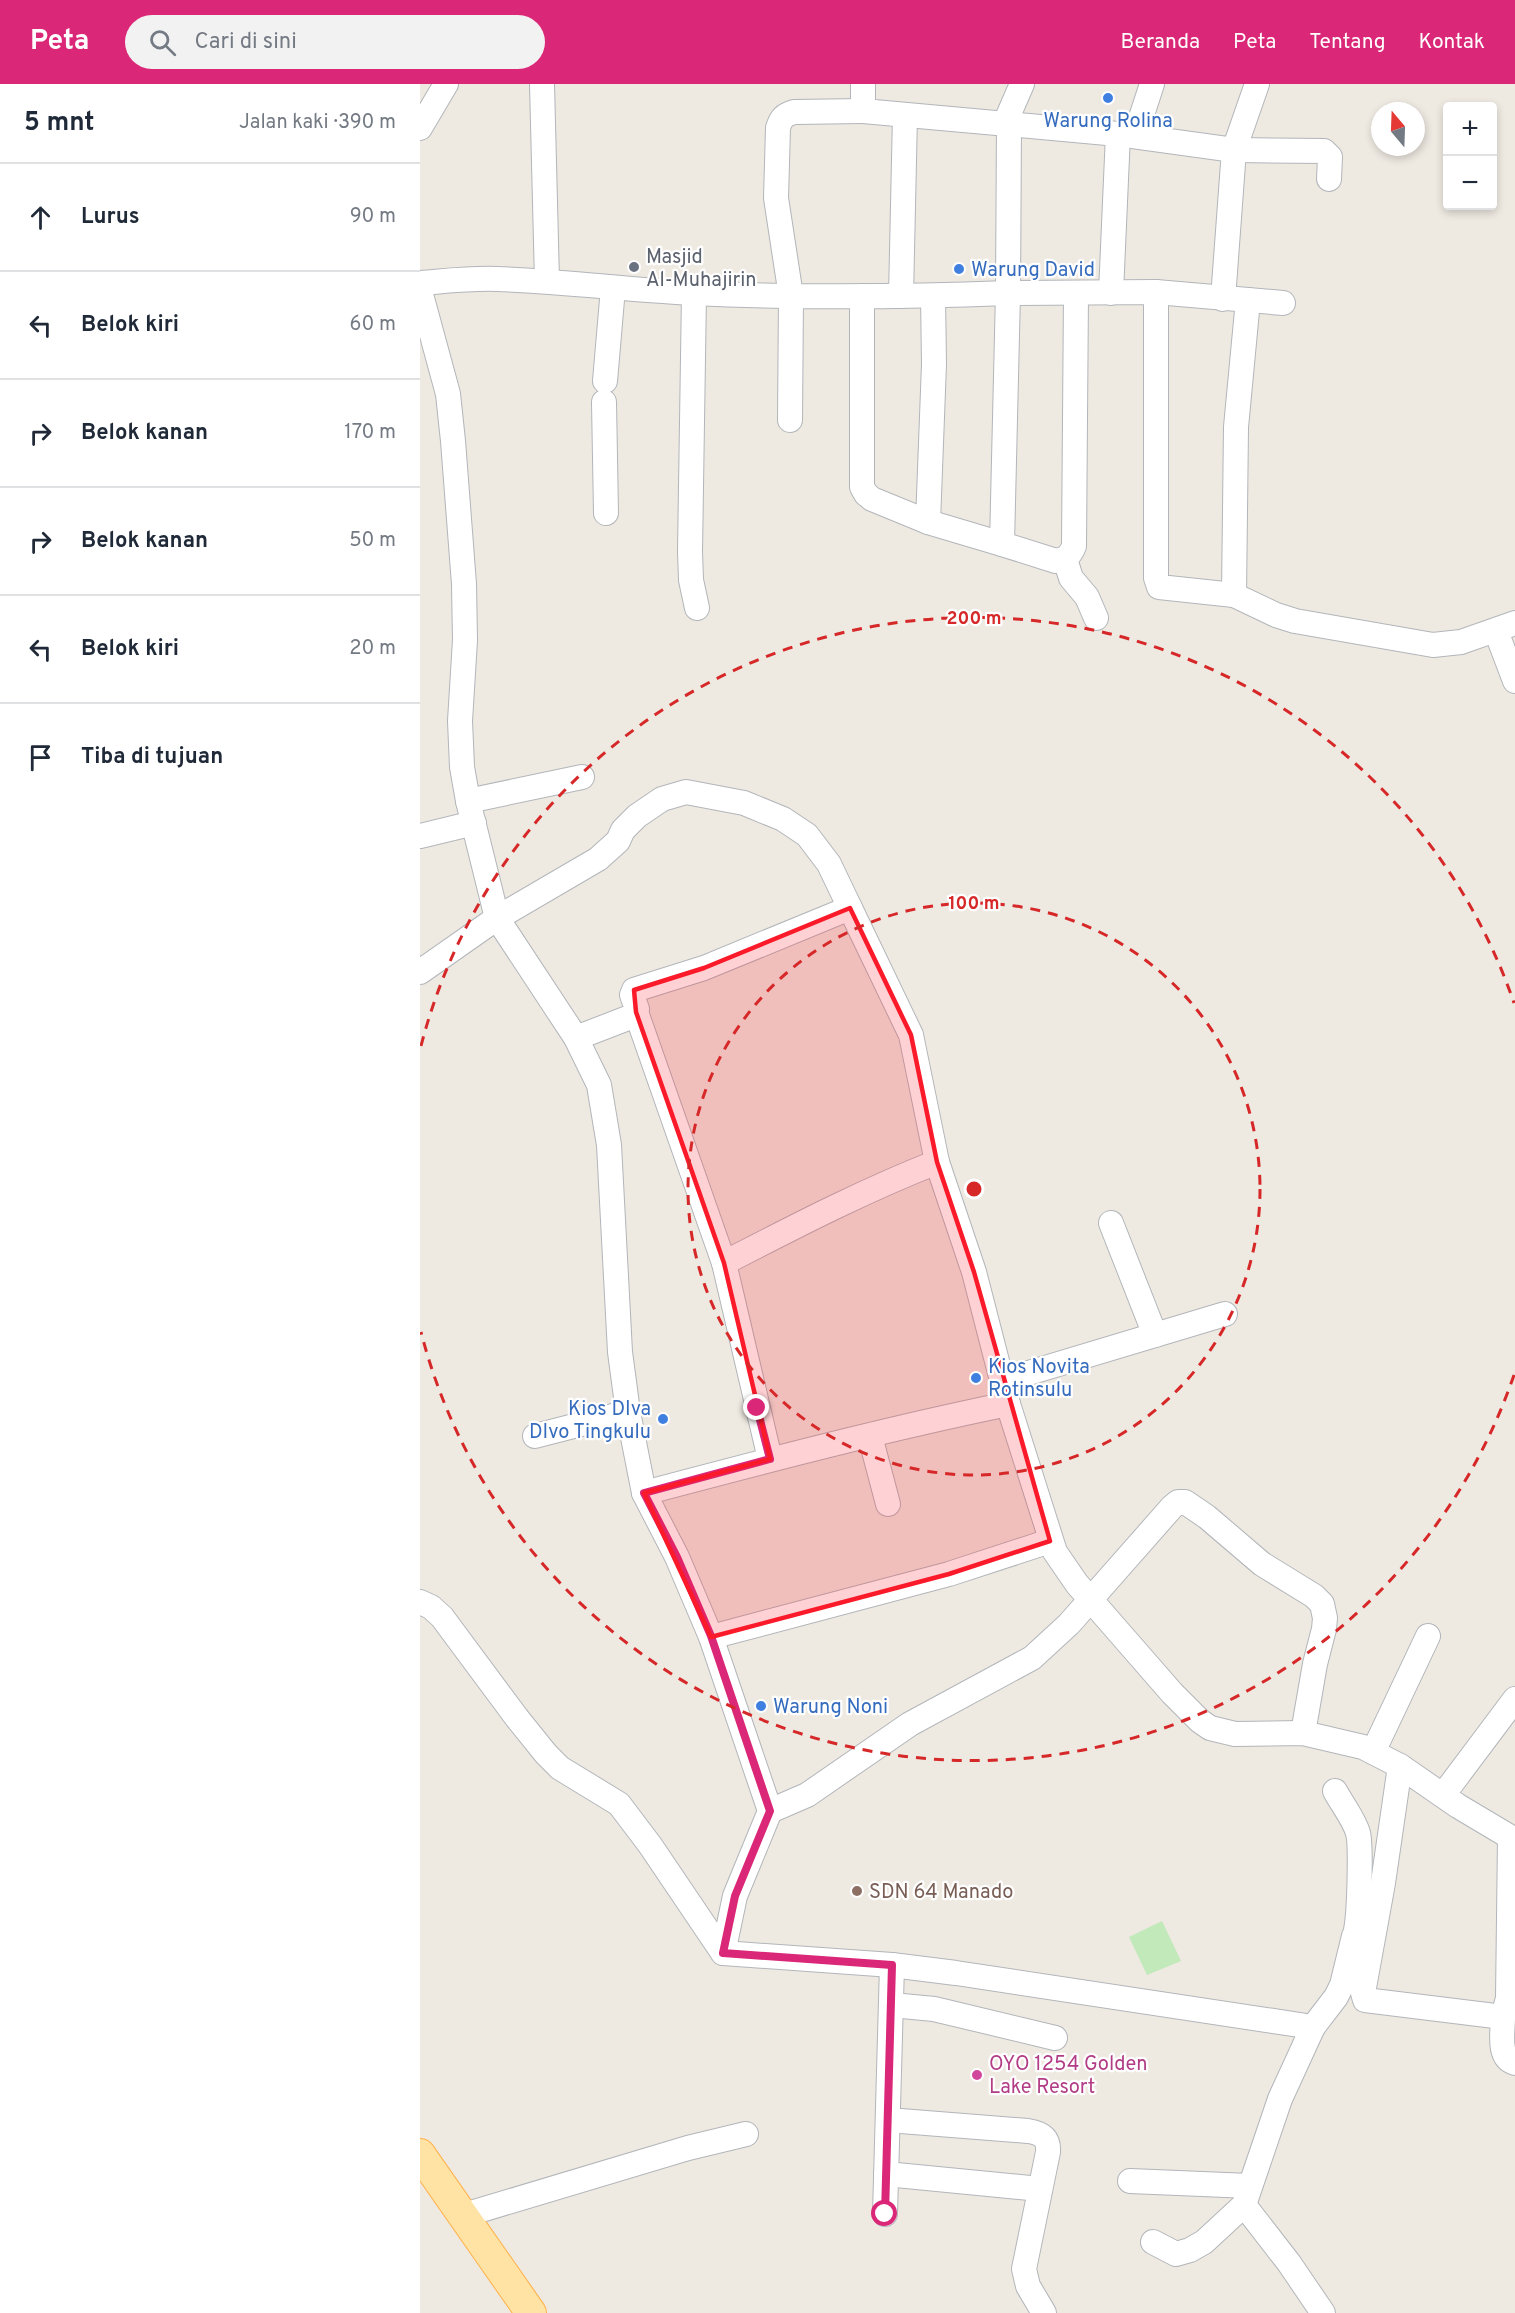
<!DOCTYPE html>
<html lang="id">
<head>
<meta charset="utf-8">
<style>
  body { margin:0; font-family:Overpass,sans-serif; background:#f2f2f3; color:#1f2937 }
  .controls { position:absolute; right:18px; top:18px; display:grid; overflow:hidden; border-radius:6px; box-shadow:0 3px 9px #0003 }
  .controls button { width:54px; height:54px; display:grid; place-items:center; padding:0; border:0; border-bottom:2px solid #e0e1e3; background:#fff; color:#1f2937; font:30px sans-serif }
  .compass { position:absolute; left:951px; top:18px; width:54px; height:54px; border-radius:50%; background:#fff; box-shadow:0 3px 9px #0003; rotate:341deg }
  .stop { position:absolute; width:18px; height:18px; margin:-14px; border:4px solid #db2777; border-radius:50%; background:#fff }
  .stop.end { background:#db2777; border-color:#fff; box-shadow:0 2px 6px #0008 }
  .list { margin:0; padding:0; list-style:none }
  h2 { display:flex; justify-content:space-between; align-items:center; height:78px; margin:0; padding:0 24px; font-size:26px }
  h2 small { font-size:20px; font-weight:400; color:#747a83 }
  .list li { display:grid; grid-template-columns:39px 1fr auto; gap:18px; align-items:center; box-sizing:border-box; height:108px; padding:0 24px; border-top:2px solid #e0e1e3 }
  .list b { display:block; font-size:22px; white-space:nowrap }
  .list em { font-size:20px; font-style:normal; color:#747a83 }
  .icon { flex:none; width:33px; height:33px; fill:none; stroke:currentColor; stroke-width:2; stroke-linecap:round; stroke-linejoin:round }
  .map { position:relative; flex:none; width:1095px; height:2229px; overflow:hidden }
  header { display:flex; align-items:center; gap:36px; box-sizing:border-box; height:84px; padding:0 30px; background:#db2777; color:#fff }
  header strong { font-size:28px }
  nav { display:flex; gap:33px; margin-inline-start:auto; font-size:21px }
  .search { width:420px; height:54px; background:#f2f2f3; display:flex; align-items:center; gap:15px; box-sizing:border-box; padding:0 21px; border-radius:33px; color:#747a83; font-size:22px }
  main { display:flex }
  aside { flex:1; background:#fff }
  .map>svg:first-child { display:block }
</style>
</head>
<body>
<header>
<strong>Peta</strong>
<div class="search"><svg class="icon" aria-label="search" viewBox="0 0 24 24"><circle cx="10" cy="10" r="6"/><path d="M15 15l6 6"/></svg>Cari di sini</div>
<nav><a>Beranda</a><a>Peta</a><a>Tentang</a><a>Kontak</a></nav>
</header>
<main>
<aside>
<h2>5 mnt<small>Jalan kaki · 390 m</small></h2>
<ul class="list">
<li><svg class="icon" aria-label="ahead" viewBox="0 0 24 24"><path d="M12 20V5M6 11l6-6 6 6"/></svg><div><b>Lurus</b></div><em>90 m</em></li>
<li><svg class="icon" aria-label="left" viewBox="0 0 24 24"><path d="M17 20v-9H6M10 6l-5 5 5 5"/></svg><div><b>Belok kiri</b></div><em>60 m</em></li>
<li><svg class="icon" aria-label="right" viewBox="0 0 24 24"><path d="M7 20v-9h11M14 6l5 5-5 5"/></svg><div><b>Belok kanan</b></div><em>170 m</em></li>
<li><svg class="icon" aria-label="right" viewBox="0 0 24 24"><path d="M7 20v-9h11M14 6l5 5-5 5"/></svg><div><b>Belok kanan</b></div><em>50 m</em></li>
<li><svg class="icon" aria-label="left" viewBox="0 0 24 24"><path d="M17 20v-9H6M10 6l-5 5 5 5"/></svg><div><b>Belok kiri</b></div><em>20 m</em></li>
<li><svg class="icon" aria-label="arrive" viewBox="0 0 24 24"><path d="M6 21V4h12l-3 4 3 4H6"/></svg><div><b>Tiba di tujuan</b></div></li>
</ul>
</aside>
<div class="map">
<svg width="1095" height="2229" viewBox="0 0 1095 2229">
  <rect width="100%" height="100%" fill="#eee9e1"/>
  <path fill="#c1e9ba" d="M742,1837L761,1877L727,1891L709,1853Z"/>
  <g fill="none" stroke-linecap="round" stroke-linejoin="round">
    <defs>
      <g id="minor">
        <path d="M122,0L127,197"/>
        <path d="M443,0V27L698,50L814,66L803,215"/>
        <path d="M837,0L814,66L904,67L910,73L909,95"/>
        <path d="M585,39L602,0"/>
        <path d="M589,40L588,209L736,208V494L739,503L814,511L856,531L875,537L1013,561L1041,558L1095,539"/>
        <path d="M0,44L26,0"/>
        <path d="M715,52L732,0"/>
        <path d="M0,199C26,197 52,194 77,195C143,197 208,206 273,209C378,214 483,213 588,209L582,460L508,438"/>
        <path d="M0,207L28,310L33,357L44,500L45,556L40,637L42,683L48,717L77,834L156,954L179,1001L189,1061L200,1268L208,1328L224,1409"/>
        <path d="M736,208L863,219"/>
        <path d="M274,209L270,468L271,496L277,524"/>
        <path d="M691,209L698,50"/>
        <path d="M442,212V403L446,410L452,415L508,438L514,280L513,212"/>
        <path d="M481,212L485,31"/>
        <path d="M185,297L193,204"/>
        <path d="M184,318L186,429"/>
        <path d="M370,336L371,212L356,114L358,44C361,34 364,31 374,28L443,27"/>
        <path d="M582,460L636,477C646,475 650,472 654,462L656,209"/>
        <path d="M645,475L651,494L667,513L676,534"/>
        <path d="M814,511L816,343L828,216"/>
        <path d="M1076,547L1095,597"/>
        <path d="M48,717L162,693"/>
        <path d="M0,752L54,739"/>
        <path d="M0,888L77,834L178,775L198,757L203,746L217,732L242,715L266,708L324,719L363,735L387,751L409,780L430,824"/>
        <path d="M216,928L304,1179L350,1375"/>
        <path d="M156,954L213,932L217,925L212,911L214,906L284,884L430,824L491,951L517,1078L554,1188L588,1320"/>
        <path d="M691,1139L735,1251"/>
        <path d="M304,1179C374,1143 443,1107 517,1078"/>
        <path d="M582,1297L805,1230"/>
        <path d="M115,1352L208,1328"/>
        <path d="M450,1352L468,1420"/>
        <path d="M0,1518L11,1523L22,1533L97,1634L126,1670L140,1684L199,1720L230,1761L303,1869L472,1881L536,1889L893,1943L860,2015L824,2121L784,2158L770,2166L756,2170L733,2158"/>
        <path d="M291,1553L529,1490L630,1457"/>
        <path d="M953,1668L1008,1552"/>
        <path d="M980,1682L963,1799L943,1909L945,1916L1083,1933L1088,1914L1090,1754"/>
        <path d="M1023,1711L1095,1615"/>
        <path d="M350,1727L387,1711L490,1640L612,1574L649,1540L752,1423L758,1418H765L787,1433L842,1480L894,1512L902,1520L905,1534L904,1545L895,1580L883,1649"/>
        <path d="M303,1869L315,1812L350,1727L291,1553L257,1473L224,1409C345,1377 466,1345 588,1320L635,1468L657,1500L752,1609L780,1637L790,1644L815,1650L883,1649L943,1663L980,1682L1038,1722L1095,1756"/>
        <path d="M472,1921L514,1925L635,1954"/>
        <path d="M1083,1933C1083,1948 1077,1974 1095,1979"/>
        <path d="M893,1943L916,1913L922,1901L934,1852C940,1845 941,1760 938,1749C934,1735 922,1720 915,1707"/>
        <path d="M468,2036L608,2047C621,2049 629,2053 628,2068L604,2185L608,2202L624,2229"/>
        <path d="M466,2090L620,2105"/>
        <path d="M710,2097L830,2102"/>
        <path d="M824,2121L869,2179L903,2229"/>
        <path d="M465,2130L472,1881"/>
        <path d="M41,2132L268,2064L326,2050"/>
      </g>
      <path id="major" d="M0,2070L111,2229"/>
    </defs>
    <use href="#minor" stroke="#b2b6ba" stroke-width="26"/>
    <use href="#major" stroke="#ffb149" stroke-width="32"/>
    <use href="#minor" stroke="#fff" stroke-width="24"/>
    <use href="#major" stroke="#ffe3a5" stroke-width="30"/>
  </g>
  <g fill="none" stroke-linecap="round" stroke-linejoin="round">
    <path stroke="#db2777" stroke-width="8" d="M337,1324L350,1375L224,1409L257,1473L291,1552L350,1727L315,1812L303,1869L472,1881L465,2130"/>
  </g>
  <path fill="#fb1a29" fill-opacity="0.2" stroke="#fb1a29" stroke-width="4.5" stroke-linejoin="round" d="M430,824L491,951L517,1078L554,1188L630,1457L529,1490L291,1553L224,1409L350,1375L304,1179L216,928L214,906L284,884Z"/>
  <g fill="none" stroke="#d62828" stroke-width="3" stroke-dasharray="10 8">
    <circle cx="554" cy="1105" r="286"/>
    <path d="M1094 1291A571 571 0 0 1 1 1248M1 962A571 571 0 0 1 1094 919"/>
  </g>
  <g fill="#3f7fe0" stroke="#fff" stroke-width="2">
    <circle cx="688" cy="14" r="6"/>
    <circle cx="539" cy="185" r="6"/>
    <circle cx="556" cy="1294" r="6"/>
    <circle cx="243" cy="1335" r="6"/>
    <circle cx="341" cy="1622" r="6"/>
  </g>
  <circle fill="#6b7280" stroke="#fff" stroke-width="2" cx="214" cy="183" r="6"/>
  <circle fill="#8d6e63" stroke="#fff" stroke-width="2" cx="437" cy="1807" r="6"/>
  <circle fill="#d1479c" stroke="#fff" stroke-width="2" cx="557" cy="1991" r="6"/>
  <g text-anchor="middle" stroke-width="4.5" stroke-linejoin="round" paint-order="stroke">
    <g font-size="20" fill="#366cbe" stroke="#fff" text-anchor="start">
      <text x="688" y="43" text-anchor="middle">Warung Rolina</text>
      <text x="551" y="192">Warung David</text>
      <text x="568" y="1289">Kios Novita<tspan x="568" dy="23">Rotinsulu</tspan></text>
      <text x="231" y="1331" text-anchor="end">Kios DIva<tspan x="231" dy="23">DIvo Tingkulu</tspan></text>
      <text x="353" y="1629">Warung Noni</text>
    </g>
    <g font-size="20" fill="#5b616d" stroke="#fff" text-anchor="start">
      <text x="226" y="179">Masjid<tspan x="226" dy="23">Al-Muhajirin</tspan></text>
    </g>
    <g font-size="20" fill="#785e54" stroke="#fff" text-anchor="start">
      <text x="449" y="1814">SDN 64 Manado</text>
    </g>
    <g font-size="20" fill="#b23c85" stroke="#fff" text-anchor="start">
      <text x="569" y="1986">OYO 1254 Golden<tspan x="569" dy="23">Lake Resort</tspan></text>
    </g>
  </g>
  <circle cx="554" cy="1105" r="9" fill="#d62828" stroke="#fff" stroke-width="3"/>
  <g font-size="18" text-anchor="middle" font-weight="bold" fill="#d62828" stroke="#fff" stroke-width="4.5" stroke-linejoin="round" paint-order="stroke">
    <text x="554" y="540">200 m</text>
    <text x="554" y="825">100 m</text>
  </g>
</svg>
<div class="controls">
<button>+</button>
<button>−</button>
</div>
<svg class="compass" viewBox="-18 -18 36 36"><path d="M0-13l5 13h-10z" fill="#e53935"/><path d="M0 13l5-13h-10z" fill="#747a83"/></svg>
<div class="stop" style="left:465px;top:2130px"></div>
<div class="stop end" style="left:337px;top:1324px"></div>
</div>
</main>
</body>
</html>
